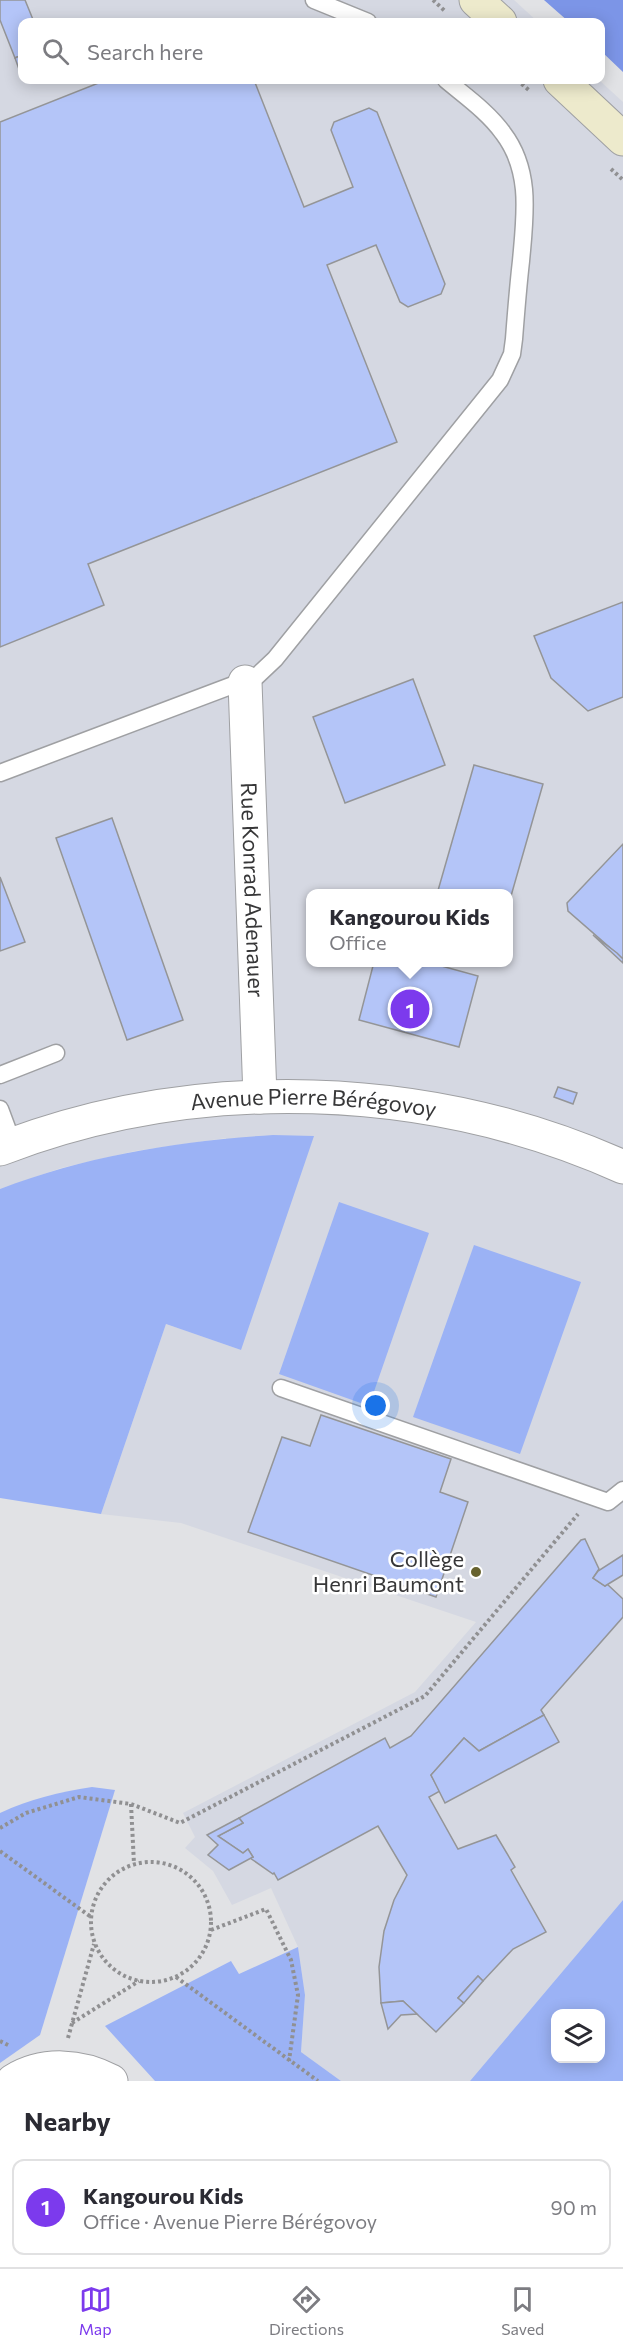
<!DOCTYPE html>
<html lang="en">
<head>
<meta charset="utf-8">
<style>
  body { margin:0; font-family:Commissioner,sans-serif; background:#f7f7f7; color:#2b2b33 }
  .controls { position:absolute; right:18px; bottom:18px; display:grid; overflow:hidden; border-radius:12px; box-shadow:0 3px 15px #0003 }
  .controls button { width:54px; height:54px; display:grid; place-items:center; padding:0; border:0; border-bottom:2px solid #e1e1e2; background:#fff; color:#2b2b33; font:30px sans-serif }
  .you { position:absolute; left:376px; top:1406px; width:21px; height:21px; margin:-15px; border:4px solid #fff; border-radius:50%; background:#1a73e8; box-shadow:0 0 0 9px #1a73e833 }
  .badge { display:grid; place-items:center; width:39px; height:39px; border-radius:50%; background:#7c3aed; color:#fff; font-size:20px; font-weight:700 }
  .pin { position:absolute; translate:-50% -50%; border:3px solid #fff; box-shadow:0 2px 6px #0006 }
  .popup { position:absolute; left:306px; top:889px; width:207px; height:78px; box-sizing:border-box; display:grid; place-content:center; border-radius:12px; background:#fff; filter:drop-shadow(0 2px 4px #0005); font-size:20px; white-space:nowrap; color:#7c7c81 }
  .popup b { font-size:22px; color:#2b2b33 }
  .popup::after { content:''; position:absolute; left:50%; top:100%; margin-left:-12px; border:12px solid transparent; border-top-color:#fff }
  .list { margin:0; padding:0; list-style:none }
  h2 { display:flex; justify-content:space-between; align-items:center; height:78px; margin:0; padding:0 24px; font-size:26px }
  h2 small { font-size:20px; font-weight:400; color:#7c7c81 }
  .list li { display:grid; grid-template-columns:39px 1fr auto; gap:18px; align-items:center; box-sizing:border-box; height:96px; margin:0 12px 12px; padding:0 12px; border:2px solid #e1e1e2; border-radius:12px }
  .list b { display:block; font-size:22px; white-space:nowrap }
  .list p { margin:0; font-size:20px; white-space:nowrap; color:#7c7c81 }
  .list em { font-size:20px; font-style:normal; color:#7c7c81 }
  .icon { flex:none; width:33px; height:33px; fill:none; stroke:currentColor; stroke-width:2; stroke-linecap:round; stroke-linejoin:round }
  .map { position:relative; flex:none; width:623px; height:2081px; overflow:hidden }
  .search { position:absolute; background:#fff; box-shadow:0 3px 15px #0003; left:18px; right:18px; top:18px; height:66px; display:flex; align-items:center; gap:15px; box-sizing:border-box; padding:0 21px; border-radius:12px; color:#7c7c81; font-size:22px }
  .sheet { height:186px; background:#fff }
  nav { display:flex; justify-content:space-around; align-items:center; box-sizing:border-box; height:84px; border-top:2px solid #e1e1e2; background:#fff; font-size:16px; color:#7c7c81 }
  nav a { display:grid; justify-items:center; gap:3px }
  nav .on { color:#7c3aed }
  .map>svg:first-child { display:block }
</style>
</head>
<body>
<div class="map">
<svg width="623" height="2081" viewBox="0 0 623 2081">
  <rect width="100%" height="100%" fill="#e1e2e5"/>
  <path fill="#d5d8e2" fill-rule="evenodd" d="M0,0H514L538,22H22V80H599L623,102V1900L470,2081H341L301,2052L305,1995L298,1947L271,1888L232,1905L213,1871L185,1848L195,1837L183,1813L415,1692L476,1622L181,1523L101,1514L166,1324L241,1350L226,1138L135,1151L61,1168L0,1189ZM311,894H509V962H311Z"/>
  <g fill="#9bb2f5" fill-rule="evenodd">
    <path d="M273,1135L314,1136L241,1350L166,1324L101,1514L0,1498V1189C88,1155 180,1141 273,1135Z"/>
    <path d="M339,1202L429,1233L369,1406L279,1374Z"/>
    <path d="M474,1245L581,1282L520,1454L413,1417Z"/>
    <path d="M92,1787L115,1790L40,2035L0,2063V1813C30,1799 59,1792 92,1787Z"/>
    <path d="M623,1900V2081H470ZM556,2014H600V2058H556Z"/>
    <path d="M298,1947L305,1995L301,2052L341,2081H155L105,2026L231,1961L239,1974Z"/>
  </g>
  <path fill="#7c95e7" d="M544,0H623V72L601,51L600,22H569Z"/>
  <g fill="#b4c5f8" stroke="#949597" stroke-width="1.5">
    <path d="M0,0H25L34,22H22V55L15,58L0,20Z"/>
    <path d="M22,55V74L21,75L15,58Z"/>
    <path d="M106,80H254L304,207L353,187L331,130L334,122L369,108L377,112L445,284L441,294L408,307L400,302L376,245L327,265L397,442L88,564L104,605L0,647V122Z"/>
    <path d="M623,602V697L588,711L551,678L534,636Z"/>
    <path d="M413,679L445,765L345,803L313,717Z"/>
    <path d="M474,765L543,784L509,903V894H437Z"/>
    <path d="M112,818L183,1020L127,1040L56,838Z"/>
    <path d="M623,844V959L568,911L567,903Z"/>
    <path d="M0,877L25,942L0,951Z"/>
    <path d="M593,935L617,953L623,959V963Z"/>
    <path d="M374,962H427L478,976L459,1047L359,1020Z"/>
    <path d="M558,1087L577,1093L573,1104L554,1097Z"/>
    <path d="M321,1415L451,1459L440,1492L468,1502L436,1597L248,1532L282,1437L310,1446Z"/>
    <path d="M585,1539L599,1569L593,1578L605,1586L607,1584L623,1599V1617L541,1710L544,1715L479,1751L464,1738L431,1775L440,1791L429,1797L458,1849L496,1835L515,1867L511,1870L546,1932L513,1949L483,1981L478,1976L458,1998L464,2003L436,2032L403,2001L381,2003L379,1967L384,1931L394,1900L407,1875L378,1826L278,1880L274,1873L273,1874L250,1858L253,1857L248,1849L243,1853L218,1836L243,1823L239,1818L385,1738L390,1748L411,1736L581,1540Z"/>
    <path d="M623,1555V1575L605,1586L593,1578L598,1571Z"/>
    <path d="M544,1715L559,1742L445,1803L431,1775L464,1738L479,1751Z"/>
    <path d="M239,1818L243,1823L218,1836L243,1853L248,1849L253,1857L229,1870L208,1855L218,1845L207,1835Z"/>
    <path d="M478,1976L483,1981L464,2003L458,1998Z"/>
    <path d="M403,2001L417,2014L401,2015L388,2029L381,2003Z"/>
  </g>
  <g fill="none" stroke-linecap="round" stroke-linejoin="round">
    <defs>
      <g id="lane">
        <path d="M314,0L368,22"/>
        <path d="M0,773L257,676L275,659L500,380L512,354L514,339C516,313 518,287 521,261C525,216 532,171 503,133C488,112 465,96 446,80"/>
        <path d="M0,1075L56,1053"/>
        <path d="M0,1109L13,1144"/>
        <path d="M281,1388L608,1502L623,1490"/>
      </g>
      <g id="street">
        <path id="s1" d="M245,682L260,1097"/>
        <path id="s2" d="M0,1149C198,1073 429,1080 623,1167"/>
        <path d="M13,2081C43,2062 81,2065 111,2081"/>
      </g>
      <g id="secondary">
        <path d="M476,0L500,22"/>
        <path d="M560,80L623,139"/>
      </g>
    </defs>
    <use href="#lane" stroke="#9fa0a3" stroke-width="19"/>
    <use href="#street" stroke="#9fa0a3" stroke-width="35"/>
    <use href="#secondary" stroke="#9fa0a3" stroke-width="35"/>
    <g stroke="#909092" stroke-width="4" stroke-dasharray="3 3" stroke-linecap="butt">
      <path d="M433,0L446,12"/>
      <path d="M517,80L530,91"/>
      <path d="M611,169L623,180"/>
      <path d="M131,1804L134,1864"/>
      <path d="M0,1828L26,1813L79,1797L131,1804L180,1823L425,1696L578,1514"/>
      <path d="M0,1851L91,1917"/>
      <circle cx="151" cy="1922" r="60"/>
      <path d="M211,1930L266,1909L291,1960L298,1995L289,2061"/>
      <path d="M176,1977L318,2081"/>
      <path d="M72,2023L139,1981"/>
      <path d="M68,2038L94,1944"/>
      <path d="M0,2041L10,2046"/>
    </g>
    <use href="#lane" stroke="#fff" stroke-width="16"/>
    <use href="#street" stroke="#fff" stroke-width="33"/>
    <use href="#secondary" stroke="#edeacc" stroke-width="33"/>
  </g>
  <circle fill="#67622e" stroke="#fff" stroke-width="2" cx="476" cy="1572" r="6"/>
  <g text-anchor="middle" stroke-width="5" stroke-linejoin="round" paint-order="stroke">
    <g font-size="22" fill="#373738" stroke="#fff">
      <text dy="8" stroke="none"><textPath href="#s1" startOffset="208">Rue Konrad Adenauer</textPath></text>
      <text dy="8" stroke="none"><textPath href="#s2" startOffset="320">Avenue Pierre Bérégovoy</textPath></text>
    </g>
    <g font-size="22" fill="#373738" stroke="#fff" text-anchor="end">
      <text x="464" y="1567">Collège<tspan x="464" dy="25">Henri Baumont</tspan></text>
    </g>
  </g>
</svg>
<div class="controls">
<button><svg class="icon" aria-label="layers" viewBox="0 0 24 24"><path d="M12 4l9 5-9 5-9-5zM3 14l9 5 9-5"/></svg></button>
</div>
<div class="you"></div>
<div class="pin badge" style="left:410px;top:1009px">1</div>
<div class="popup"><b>Kangourou Kids</b>Office</div>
<div class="search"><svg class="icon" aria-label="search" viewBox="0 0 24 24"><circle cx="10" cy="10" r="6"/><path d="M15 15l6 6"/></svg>Search here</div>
</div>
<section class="sheet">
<h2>Nearby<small></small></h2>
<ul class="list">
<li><span class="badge">1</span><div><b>Kangourou Kids</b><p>Office · Avenue Pierre Bérégovoy</p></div><em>90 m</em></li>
</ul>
</section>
<nav>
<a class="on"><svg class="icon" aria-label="map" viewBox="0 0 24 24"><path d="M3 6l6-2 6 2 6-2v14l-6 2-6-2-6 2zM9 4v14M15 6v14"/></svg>Map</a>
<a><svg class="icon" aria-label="directions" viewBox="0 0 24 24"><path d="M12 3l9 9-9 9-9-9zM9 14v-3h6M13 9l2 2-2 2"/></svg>Directions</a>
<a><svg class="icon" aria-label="saved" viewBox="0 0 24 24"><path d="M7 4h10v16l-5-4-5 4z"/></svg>Saved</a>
</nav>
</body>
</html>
